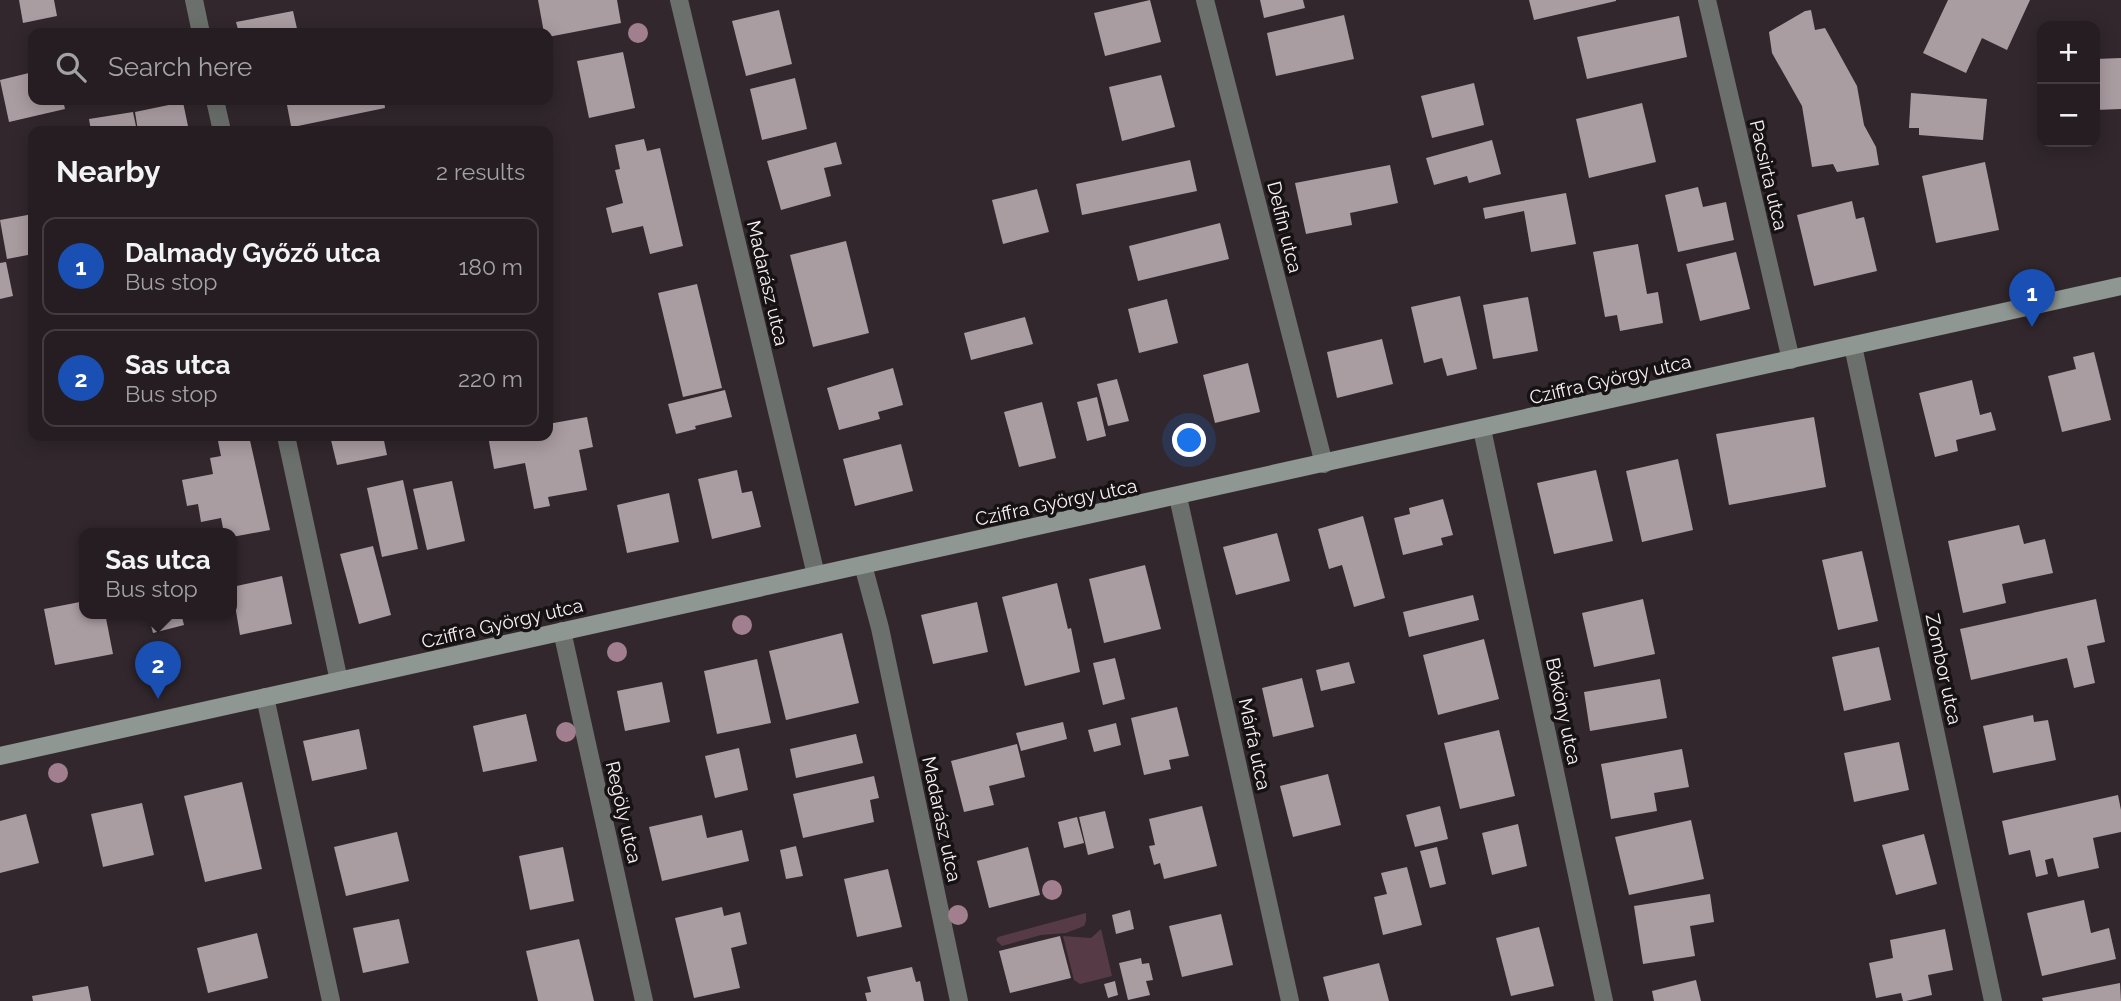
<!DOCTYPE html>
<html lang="en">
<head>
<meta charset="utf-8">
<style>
  body { margin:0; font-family:Raleway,sans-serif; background:#312a2e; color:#f1f3f6 }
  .controls { position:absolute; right:21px; top:21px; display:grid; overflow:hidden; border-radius:14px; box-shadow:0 4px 18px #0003 }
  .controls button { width:63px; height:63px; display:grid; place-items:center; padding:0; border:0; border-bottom:2px solid #423b3f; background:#251d21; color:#f1f3f6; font:35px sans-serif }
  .you { position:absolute; left:1190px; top:441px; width:24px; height:24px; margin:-18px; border:5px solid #fff; border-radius:50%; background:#1a73e8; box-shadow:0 0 0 10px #1a73e833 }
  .badge { display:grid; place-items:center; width:46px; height:46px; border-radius:50%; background:#24d886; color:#fff; font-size:23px; font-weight:700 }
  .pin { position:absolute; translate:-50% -58px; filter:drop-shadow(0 2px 4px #0008) }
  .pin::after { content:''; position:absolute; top:37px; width:24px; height:21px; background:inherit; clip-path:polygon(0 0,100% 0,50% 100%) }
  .popup { position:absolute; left:79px; top:528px; width:158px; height:91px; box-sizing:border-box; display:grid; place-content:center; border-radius:14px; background:#251d21; filter:drop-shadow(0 2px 5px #0005); font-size:23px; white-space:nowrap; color:#a3a2a5 }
  .popup b { font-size:26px; color:#f1f3f6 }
  .popup::after { content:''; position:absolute; left:50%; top:100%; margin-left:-14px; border:14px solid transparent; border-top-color:#251d21 }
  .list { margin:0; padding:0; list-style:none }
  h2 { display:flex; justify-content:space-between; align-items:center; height:91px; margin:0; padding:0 28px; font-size:30px }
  h2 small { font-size:23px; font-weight:400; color:#a3a2a5 }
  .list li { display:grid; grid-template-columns:46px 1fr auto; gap:21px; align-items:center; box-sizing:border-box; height:98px; margin:0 14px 14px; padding:0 14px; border:2px solid #423b3f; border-radius:14px }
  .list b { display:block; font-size:26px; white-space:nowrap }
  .list p { margin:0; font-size:23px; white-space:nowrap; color:#a3a2a5 }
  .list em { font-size:23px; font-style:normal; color:#a3a2a5 }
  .icon { flex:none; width:38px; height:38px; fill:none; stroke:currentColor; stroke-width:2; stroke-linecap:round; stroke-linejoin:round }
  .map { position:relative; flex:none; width:2121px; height:1001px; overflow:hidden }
  .search { position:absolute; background:#251d21; box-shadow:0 4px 18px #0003; left:28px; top:28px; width:525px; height:77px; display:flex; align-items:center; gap:18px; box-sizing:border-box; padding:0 24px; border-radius:14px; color:#a3a2a5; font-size:26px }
  .panel { position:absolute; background:#251d21; box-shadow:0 4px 18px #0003; left:28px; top:126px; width:525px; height:315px; border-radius:14px }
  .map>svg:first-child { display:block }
</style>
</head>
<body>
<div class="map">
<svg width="2121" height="1001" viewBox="0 0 2121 1001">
  <rect width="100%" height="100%" fill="#31272c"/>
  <g fill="#563b47">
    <path d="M1086,913V921L1084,926L1066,933L1041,935L1002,946L996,940L998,937Z"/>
    <path d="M1101,929L1112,976L1080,984L1074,980L1063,936L1091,938Z"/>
  </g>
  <g fill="#aa9da2">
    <path d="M19,0H54L57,16L23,23Z"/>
    <path d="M538,0H617L621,23L548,37V33H544Z"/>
    <path d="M1150,0L1161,42L1105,56L1094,13Z"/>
    <path d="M1260,0H1303L1305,8L1264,18Z"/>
    <path d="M1529,0H1616V1L1534,20Z"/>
    <path d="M1948,0H2030L2007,50L1982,38L1966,73L1923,53Z"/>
    <path d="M779,10L792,64L746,76L732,21Z"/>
    <path d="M1811,10L1815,30L1825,28L1857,86L1864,125L1876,147L1879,165L1837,172L1833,164L1812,167L1802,106L1772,53L1769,32L1805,11Z"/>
    <path d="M293,11L298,33H239L236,22Z"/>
    <path d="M1344,15L1354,59L1276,76L1267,33Z"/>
    <path d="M1679,16L1687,57L1587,79L1577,37Z"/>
    <path d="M623,52L635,108L589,118L577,61Z"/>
    <path d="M2121,58V109L2095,110V59Z"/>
    <path d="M33,72V100H63L65,109L9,122L0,80Z"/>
    <path d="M1161,75L1175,127L1122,141L1109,87Z"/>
    <path d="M795,78L807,129L762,140L750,89Z"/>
    <path d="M1474,83L1484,125L1432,138L1421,96Z"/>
    <path d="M1911,93L1987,99L1983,140L1919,135V128H1909Z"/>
    <path d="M286,100H384L385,108L293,127L294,131H273L291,126Z"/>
    <path d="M183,102L189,131H138L135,112Z"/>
    <path d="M1642,103L1656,162L1589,178L1576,119Z"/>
    <path d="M133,112L137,131H91L89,119Z"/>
    <path d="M644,139L647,151L660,148L683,246L650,254L643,226L612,233L606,208L623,203L615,170L620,169L615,145Z"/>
    <path d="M1492,140L1501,174L1469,183L1467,176L1434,185L1426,158Z"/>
    <path d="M836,142L842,164L824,168L831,196L781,210L767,161Z"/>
    <path d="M1190,160L1197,191L1082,215L1076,184Z"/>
    <path d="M1985,162L1999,230L1936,243L1922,176Z"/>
    <path d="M1390,165L1398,203L1350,213L1352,225L1306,234L1295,183Z"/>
    <path d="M1698,187L1703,207L1726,202L1734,240L1678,252L1665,195Z"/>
    <path d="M1037,189L1049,232L1003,244L992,200Z"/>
    <path d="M1566,193L1576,244L1531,252L1524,211L1485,219L1483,208Z"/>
    <path d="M1852,201L1856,219L1864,217L1877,271L1814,286L1797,215Z"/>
    <path d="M33,214V254L7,259L0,220Z"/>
    <path d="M1220,223L1229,259L1138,281L1129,246Z"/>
    <path d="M846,241L869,333L813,347L790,255Z"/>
    <path d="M1638,244L1647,294L1658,292L1663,323L1620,331L1617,315L1605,317L1593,252Z"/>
    <path d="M1736,252L1750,309L1700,321L1686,264Z"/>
    <path d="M6,262L13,296L0,299V263Z"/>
    <path d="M697,284L722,388L683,397L658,293Z"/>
    <path d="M1460,296L1477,369L1447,376L1442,358L1424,363L1411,307Z"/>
    <path d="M1528,297L1538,351L1493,359L1483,305Z"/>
    <path d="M1167,299L1178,343L1139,353L1128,309Z"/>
    <path d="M1025,317L1033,344L971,360L964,333Z"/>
    <path d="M1382,339L1393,384L1337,398L1327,352Z"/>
    <path d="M2094,352L2111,420L2062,432L2048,376L2076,369L2073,357Z"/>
    <path d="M1248,363L1260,412L1215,423L1203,375Z"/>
    <path d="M893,368L903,405L878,412L880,419L839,430L827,388Z"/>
    <path d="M1117,379L1129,421L1108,426L1097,384Z"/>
    <path d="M1972,380L1980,415L1991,412L1996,430L1956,440L1958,451L1935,457L1919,393Z"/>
    <path d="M725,390L732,417L695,426L696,429L676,434L668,404Z"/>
    <path d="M1097,397L1106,436L1087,441L1077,402Z"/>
    <path d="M1042,402L1056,458L1019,467L1004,412Z"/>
    <path d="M587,417L593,447L579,450L587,490L548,497L550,506L534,509L525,463L494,469L488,436H548V424Z"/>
    <path d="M1814,417L1826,487L1729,505L1716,434Z"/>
    <path d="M217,436H249L270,530L232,537V533H224L221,518L201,522L198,504L187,506L182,480L213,474L210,458L221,456Z"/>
    <path d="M330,436H383L387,455L337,465Z"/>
    <path d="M901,444L913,491L855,506L843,459Z"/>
    <path d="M1678,459L1693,530L1642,542L1626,471Z"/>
    <path d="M737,470L742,493L752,491L761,527L712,539L698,479Z"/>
    <path d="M1596,470L1613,541L1554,554L1537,483Z"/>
    <path d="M403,480L418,549L382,557L367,488Z"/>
    <path d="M452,481L465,541L427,550L413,489Z"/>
    <path d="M669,493L679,542L627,553L617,505Z"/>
    <path d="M1443,499L1453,535L1441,538L1443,545L1403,555L1394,518L1410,514L1409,508Z"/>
    <path d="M1363,516L1385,598L1354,607L1342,565L1329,569L1318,529Z"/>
    <path d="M2019,525L2024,544L2045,539L2053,573L2002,584L2006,603L1963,613L1948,541Z"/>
    <path d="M1277,533L1290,581L1236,595L1223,547Z"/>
    <path d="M373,546L391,615L359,624L340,554Z"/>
    <path d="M1862,551L1878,621L1838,630L1822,560Z"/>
    <path d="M1145,565L1161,629L1104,643L1089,579Z"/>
    <path d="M282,576L292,624L240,635L232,587Z"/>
    <path d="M1057,583L1068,629L1071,628L1080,672L1025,686L1002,597Z"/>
    <path d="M1473,595L1479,620L1409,637L1403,612Z"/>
    <path d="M1643,599L1655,654L1594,667L1582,613Z"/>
    <path d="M2096,599L2105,642L2087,646L2095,683L2074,688L2067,658L1971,680L1960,629Z"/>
    <path d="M85,601V613H105L113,654L55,665L44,609Z"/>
    <path d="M977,602L988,652L933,664L921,615Z"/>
    <path d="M148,613H181L184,625L153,633Z"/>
    <path d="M842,633L859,703L786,720L769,651Z"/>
    <path d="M1484,639L1499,699L1438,715L1423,655Z"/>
    <path d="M1879,647L1891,700L1844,711L1832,657Z"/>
    <path d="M1115,658L1125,699L1103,705L1093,663Z"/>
    <path d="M757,659L771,723L717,734L704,671Z"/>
    <path d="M1349,662L1355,683L1321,691L1316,670Z"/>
    <path d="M1302,678L1314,727L1273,737L1262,688Z"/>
    <path d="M1660,679L1667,718L1590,731L1584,692Z"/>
    <path d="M662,682L670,722L625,731L617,691Z"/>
    <path d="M1177,707L1189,756L1169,760L1171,769L1144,775L1131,718Z"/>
    <path d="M526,714L537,761L483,772L473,726Z"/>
    <path d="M2033,715L2034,722L2048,720L2056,760L1993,773L1983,726Z"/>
    <path d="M1063,722L1067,739L1021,751L1016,733Z"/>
    <path d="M1116,723L1121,745L1094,752L1088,730Z"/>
    <path d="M359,729L367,769L312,781L303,741Z"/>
    <path d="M1499,730L1515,796L1460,809L1444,743Z"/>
    <path d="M856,734L863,763L796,778L790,749Z"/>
    <path d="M1899,742L1909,790L1854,802L1844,753Z"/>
    <path d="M1017,744L1025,777L989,786L994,805L964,812L951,761Z"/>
    <path d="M739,748L748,790L715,798L705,756Z"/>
    <path d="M1682,749L1689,787L1654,793L1657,811L1611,819L1601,764Z"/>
    <path d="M1328,774L1341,825L1293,837L1280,786Z"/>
    <path d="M874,776L879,798L870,800L874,822L803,838L793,794Z"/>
    <path d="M242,782L262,869L205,882L184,796Z"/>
    <path d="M2118,795L2121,810V832L2093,838L2099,868L2058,877L2053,858L2045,860L2048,874L2036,877L2030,850L2009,855L2002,821Z"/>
    <path d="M142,803L154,855L103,867L91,814Z"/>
    <path d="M1202,806L1217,866L1164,879L1160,863L1154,865L1149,846L1155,845L1149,819Z"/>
    <path d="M1440,806L1448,839L1415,847L1406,815Z"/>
    <path d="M1105,811L1114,848L1088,855L1079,817Z"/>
    <path d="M26,814L39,863L0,873V821Z"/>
    <path d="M702,815L707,838L742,830L749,861L662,881L649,827Z"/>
    <path d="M1077,817L1084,843L1064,848L1058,822Z"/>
    <path d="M1691,820L1704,879L1629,895L1615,837Z"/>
    <path d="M1518,824L1527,866L1492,875L1482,833Z"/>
    <path d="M397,832L409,881L346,896L334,847Z"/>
    <path d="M1924,834L1937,884L1896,895L1882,845Z"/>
    <path d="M796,846L803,876L786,879L780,850Z"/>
    <path d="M563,847L574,901L530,910L519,856Z"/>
    <path d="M1028,847L1040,895L989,908L977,861Z"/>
    <path d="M1437,847L1446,884L1430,888L1420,851Z"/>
    <path d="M1407,867L1422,925L1383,935L1374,897L1387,894L1381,873Z"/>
    <path d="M888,869L902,927L857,937L844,879Z"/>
    <path d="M1710,894L1714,922L1690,926L1695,956L1643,964L1634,906Z"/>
    <path d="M2084,900L2091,933L2109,928L2116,959L2042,976L2027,913Z"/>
    <path d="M722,907L724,916L740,912L747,944L731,948L740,988L694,998L675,918Z"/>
    <path d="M1130,910L1134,929L1116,934L1112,915Z"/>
    <path d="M1221,914L1233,965L1182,977L1169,926Z"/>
    <path d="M399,919L409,963L363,973L353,928Z"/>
    <path d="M1539,927L1554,986L1511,996L1496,938Z"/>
    <path d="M1945,929L1953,970L1928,975L1932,995L1906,1001H1903L1901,993L1876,998L1869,963L1893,958L1890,940Z"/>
    <path d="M257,933L268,978L208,993L197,948Z"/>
    <path d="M1060,936L1071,978L1010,993L999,951Z"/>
    <path d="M579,939L594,1001H538L526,951Z"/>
    <path d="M1141,958L1142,964L1149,963L1153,980L1146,981L1150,995L1128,1000L1119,963Z"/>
    <path d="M1379,963L1389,1001H1329L1323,977Z"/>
    <path d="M912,967L916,982L920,981L924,1001H867L865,993L871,992L867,977Z"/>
    <path d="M1696,980L1701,1001H1654L1652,991Z"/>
    <path d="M1115,981L1118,995L1108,998L1104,984Z"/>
    <path d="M2120,983L2121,1001H2043L2042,998Z"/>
    <path d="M88,986L91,1001H33L32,996Z"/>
  </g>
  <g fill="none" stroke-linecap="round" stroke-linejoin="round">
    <g stroke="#6b706c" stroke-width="18">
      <path d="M194,0L201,33"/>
      <path d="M679,0L816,575"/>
      <path d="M1205,0L1324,464"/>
      <path d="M1707,0L1791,360"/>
      <path d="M215,100L222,131"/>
      <path d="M1853,346L1993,1001"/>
      <path d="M1482,429L1604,1001"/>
      <path d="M286,436L339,681"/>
      <path d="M1178,497L1290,1001"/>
      <path d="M863,565L880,628L959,1001"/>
      <path d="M562,631L644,1001"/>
      <path d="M265,697L331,1001"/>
    </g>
    <path stroke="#8f9792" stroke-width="18" d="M0,756L2121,286"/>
  </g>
  <g fill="#a17f8e">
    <circle cx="638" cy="33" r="10"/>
    <circle cx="742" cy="625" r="10"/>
    <circle cx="617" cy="652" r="10"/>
    <circle cx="566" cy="732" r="10"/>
    <circle cx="58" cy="773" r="10"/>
    <circle cx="1052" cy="890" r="10"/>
    <circle cx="958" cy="915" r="10"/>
  </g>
  <g text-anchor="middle" stroke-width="7" stroke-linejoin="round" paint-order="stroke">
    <g font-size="19" fill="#f7f0f3" stroke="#161214">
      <text transform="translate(1769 175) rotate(77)" y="7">Pacsirta utca</text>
      <text transform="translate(1285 227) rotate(76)" y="7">Delfin utca</text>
      <text transform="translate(768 283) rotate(77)" y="7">Madarász utca</text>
      <text transform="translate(1610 379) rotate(-13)" y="7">Cziffra György utca</text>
      <text transform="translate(1056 502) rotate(-12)" y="7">Cziffra György utca</text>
      <text transform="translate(502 623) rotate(-13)" y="7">Cziffra György utca</text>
      <text transform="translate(1944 669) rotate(78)" y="7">Zombor utca</text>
      <text transform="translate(1564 711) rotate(78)" y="7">Bököny utca</text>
      <text transform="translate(1255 744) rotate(78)" y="7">Márfa utca</text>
      <text transform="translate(624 812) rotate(77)" y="7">Regöly utca</text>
      <text transform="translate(942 819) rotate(78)" y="7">Madarász utca</text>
    </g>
  </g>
</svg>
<div class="controls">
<button>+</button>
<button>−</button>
</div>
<div class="you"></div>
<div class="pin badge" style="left:2032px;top:327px;background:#1a4fb4">1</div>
<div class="pin badge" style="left:158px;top:699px;background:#1a4fb4">2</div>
<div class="popup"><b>Sas utca</b>Bus stop</div>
<div class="search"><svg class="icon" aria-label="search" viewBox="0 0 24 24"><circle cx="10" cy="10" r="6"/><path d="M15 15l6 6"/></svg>Search here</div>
<section class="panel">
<h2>Nearby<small>2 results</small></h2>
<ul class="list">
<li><span class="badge" style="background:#1a4fb4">1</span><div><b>Dalmady Győző utca</b><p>Bus stop</p></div><em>180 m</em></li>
<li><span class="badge" style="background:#1a4fb4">2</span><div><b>Sas utca</b><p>Bus stop</p></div><em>220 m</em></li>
</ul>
</section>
</div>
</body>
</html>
